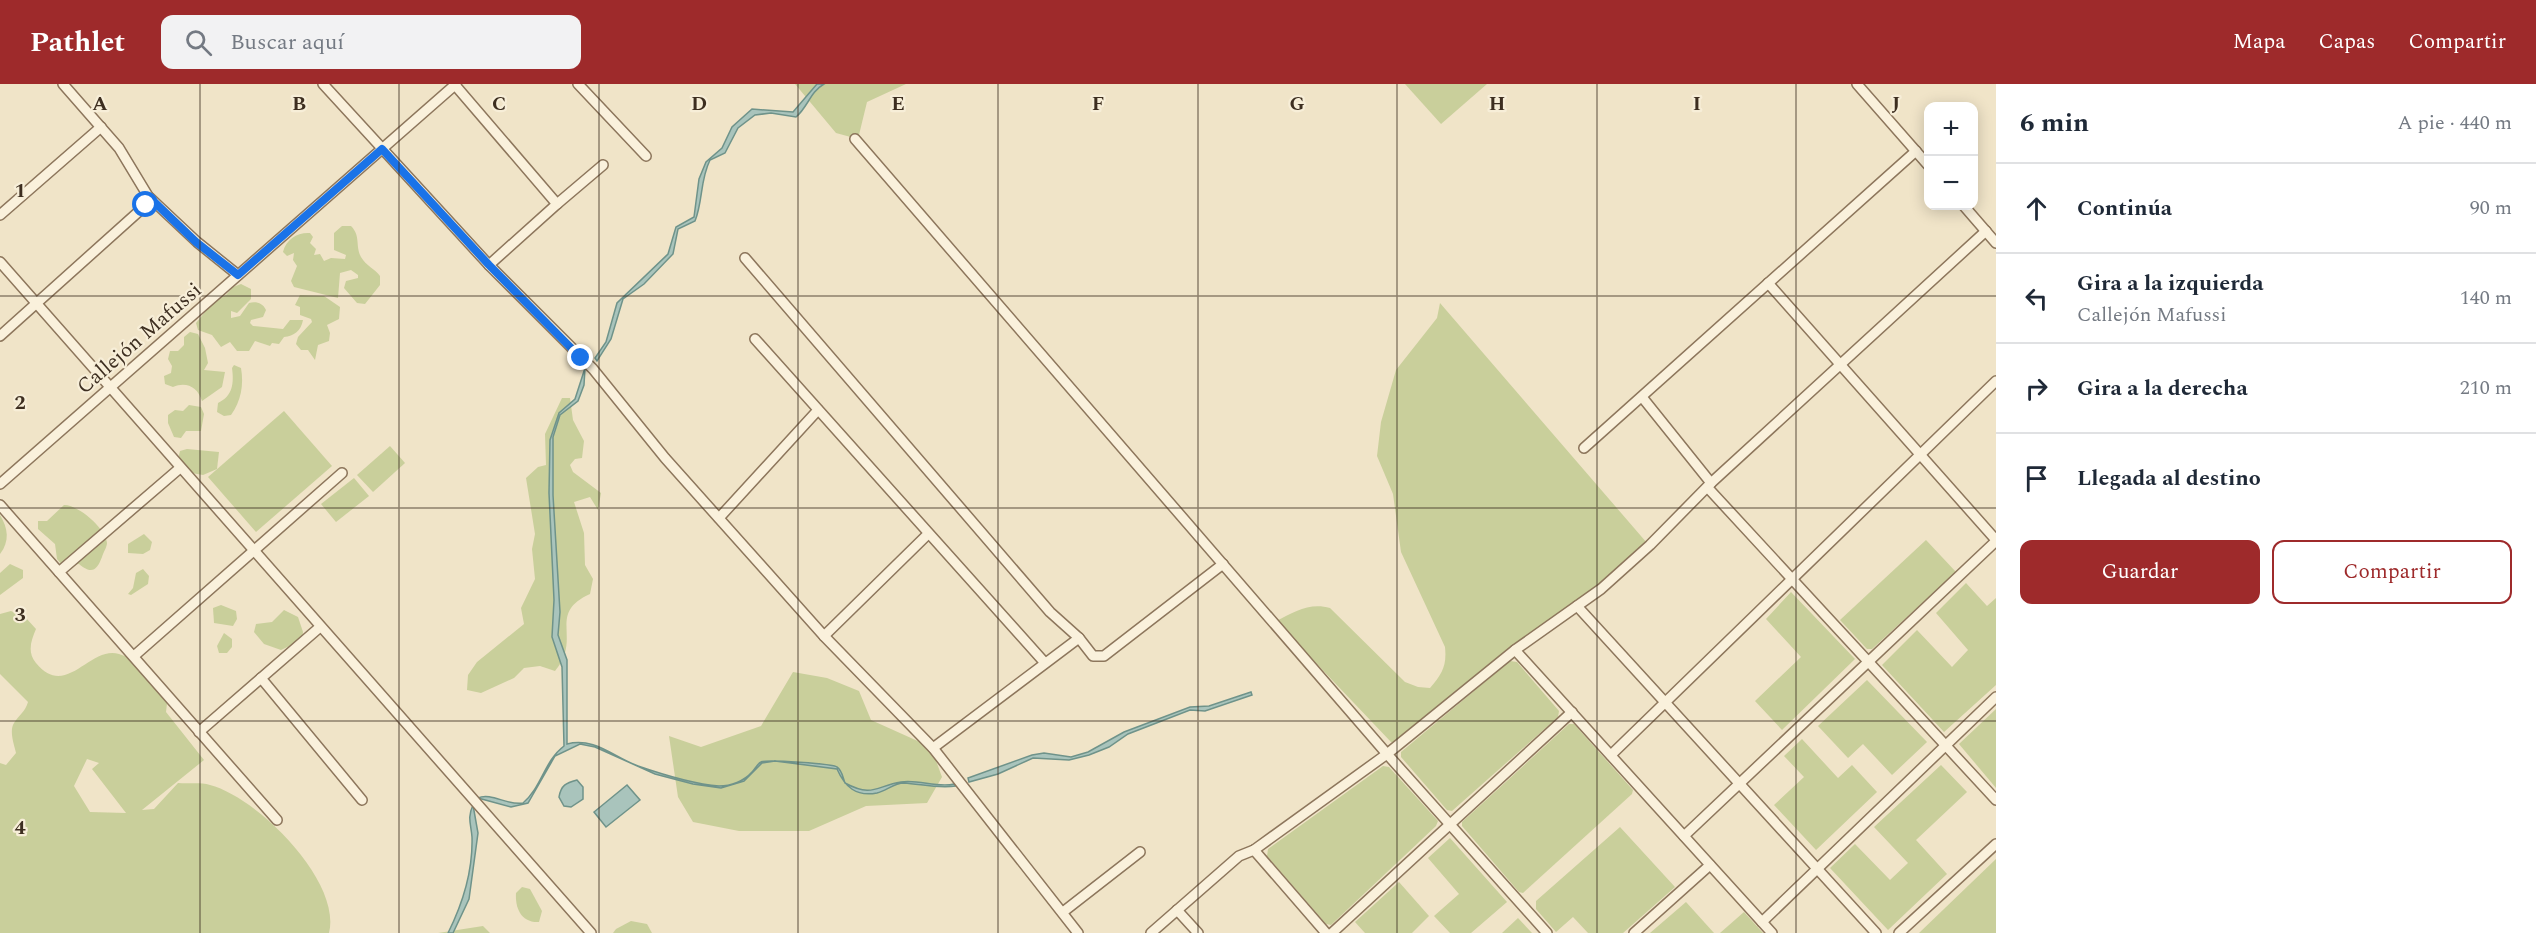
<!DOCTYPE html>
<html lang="es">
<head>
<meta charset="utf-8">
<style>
  body { margin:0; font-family:Spectral,serif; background:#f2f2f3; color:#1f2937 }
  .controls { position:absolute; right:18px; top:18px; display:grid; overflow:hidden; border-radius:12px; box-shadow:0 3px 15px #0003 }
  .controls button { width:54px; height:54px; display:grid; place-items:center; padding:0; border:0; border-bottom:2px solid #e0e1e3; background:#fff; color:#1f2937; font:30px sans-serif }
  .stop { position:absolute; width:18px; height:18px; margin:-14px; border:4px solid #1a73e8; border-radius:50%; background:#fff }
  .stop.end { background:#1a73e8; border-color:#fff; box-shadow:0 2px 6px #0008 }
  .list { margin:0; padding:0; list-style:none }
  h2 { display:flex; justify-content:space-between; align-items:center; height:78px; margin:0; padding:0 24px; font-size:26px }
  h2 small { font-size:20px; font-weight:400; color:#747a83 }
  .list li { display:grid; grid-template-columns:39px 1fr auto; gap:18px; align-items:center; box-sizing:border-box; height:90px; padding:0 24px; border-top:2px solid #e0e1e3 }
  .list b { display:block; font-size:22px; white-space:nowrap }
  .list p { margin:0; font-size:20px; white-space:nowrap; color:#747a83 }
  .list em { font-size:20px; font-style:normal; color:#747a83 }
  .actions { display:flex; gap:12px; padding:18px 24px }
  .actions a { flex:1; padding:14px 0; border:2px solid #9e2a2b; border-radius:12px; text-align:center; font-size:21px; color:#9e2a2b }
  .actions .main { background:#9e2a2b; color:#fff }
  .icon { flex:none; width:33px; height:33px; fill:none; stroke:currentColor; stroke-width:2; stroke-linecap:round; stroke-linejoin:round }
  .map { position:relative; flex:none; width:1996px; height:849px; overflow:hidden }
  header { display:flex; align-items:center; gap:36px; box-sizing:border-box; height:84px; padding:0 30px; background:#9e2a2b; color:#fff }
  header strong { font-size:28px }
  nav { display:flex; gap:33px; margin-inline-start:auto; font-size:21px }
  .search { width:420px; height:54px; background:#f2f2f3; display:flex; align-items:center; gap:15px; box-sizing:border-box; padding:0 21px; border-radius:12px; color:#747a83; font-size:22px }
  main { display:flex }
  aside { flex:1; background:#fff }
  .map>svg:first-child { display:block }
</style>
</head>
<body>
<header>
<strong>Pathlet</strong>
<div class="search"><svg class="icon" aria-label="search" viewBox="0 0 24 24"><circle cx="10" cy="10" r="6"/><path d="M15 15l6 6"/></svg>Buscar aquí</div>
<nav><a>Mapa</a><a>Capas</a><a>Compartir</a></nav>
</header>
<main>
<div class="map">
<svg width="1996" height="849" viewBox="0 0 1996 849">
  <rect width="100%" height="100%" fill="#f0e4c8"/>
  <g fill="#c9cf9b" fill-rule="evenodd">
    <path d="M795,0H906L867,18L858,55L836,49Z"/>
    <path d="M1405,0H1487L1441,40Z"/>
    <path d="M342,142H351C361,152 355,162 361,173C366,182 375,185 380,192V201L365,220L357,219L344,204L346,197L358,194V191L351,186L340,189L338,214L294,203L291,197L297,182L293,176L294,169L287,172L283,168C286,155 298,148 310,149L313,153L310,159L316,165L314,171L320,170L324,177L331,174L345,175L346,171L334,166V149Z"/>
    <path d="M241,200L251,205V215L237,229L231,227V234L240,232L249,219C256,217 263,219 266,226L263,233L251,236L250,239L253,242L283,245L290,236H303C301,247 294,252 284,253L279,260L272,259L270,262L255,257L249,267H237L230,258L221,263L212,251L198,246L196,239L214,217L226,211L233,203Z"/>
    <path d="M300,211L324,212L340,223L339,235L327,241L330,249L329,257L318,261L315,276L308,266H301L296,260L298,253L312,238L311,235L300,231V223L295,221Z"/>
    <path d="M1440,219L1647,459L1607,494L1514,562L1394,659L1391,658L1276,537C1294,528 1310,518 1330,524L1405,598L1418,603L1430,604C1442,590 1447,582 1445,563L1401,468L1393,410L1377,372L1381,338L1396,286L1437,234Z"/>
    <path d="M190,248L198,250L205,264L208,279L204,286L225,288L222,303L202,317C198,303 186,297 173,303L165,300L164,292L171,289L172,282L168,275L170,267H178L184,261V253Z"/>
    <path d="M234,281L241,284C244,301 241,317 231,331L224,332L217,328L218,319C233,312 234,299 232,284Z"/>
    <path d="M562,314H570L573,336L584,357L582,374L575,375L570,381L573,388L601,409L598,426L590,413L574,418L584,449L585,481L593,495L590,510C546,530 583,554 555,587L540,582L524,584L514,594L481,609L467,606L468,591L477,578L524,540L521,524L535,495L532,465L535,450L526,394L538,383L546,381L545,350Z"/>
    <path d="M189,321L201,323L204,330L201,347H186L181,354L174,353L168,339V331L175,326L183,327Z"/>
    <path d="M284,327L332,382L256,448L208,393Z"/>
    <path d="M390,362L405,379L373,408L357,391Z"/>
    <path d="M187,365L219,368L217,385L203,391L186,388L178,375L180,367Z"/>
    <path d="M354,394L369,412L336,438L321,420Z"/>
    <path d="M64,421C79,421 106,445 107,459C107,463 103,469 102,473C97,486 92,491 79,480L72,481L67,487L57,475L55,460L38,445V437H47Z"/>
    <path d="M0,431C8,444 10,457 0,470Z"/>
    <path d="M144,450L152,458L150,466L143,470L128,469V460Z"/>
    <path d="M1926,456L1956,488L1872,565H1867L1840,536Z"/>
    <path d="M10,480L23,486V494L0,511V489Z"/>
    <path d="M143,485L149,492L148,500L131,511L128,510L133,504L136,489Z"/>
    <path d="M1966,499L1987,522L1996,514V601L1944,648L1882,581L1917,546L1952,583L1968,566L1936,529Z"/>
    <path d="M1791,508L1855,575L1782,646L1755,617L1801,573L1766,535Z"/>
    <path d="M221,521L236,527L237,535L233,542L214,539L213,524Z"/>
    <path d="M284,526L298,533L303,548L302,556L281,566L264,560L254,548L256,540L272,538Z"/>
    <path d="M11,527L26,534L36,545C31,557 27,568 36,579C66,616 90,561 119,570C138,575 155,597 168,611L166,628L204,676L142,726L154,725L178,699C188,700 201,698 210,701C257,713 342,797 329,849H0V679L6,681L16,669C14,660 9,647 14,639C19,631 25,628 28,618L0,590V530ZM87,675L99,679L92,685L126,729L90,728L74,702Z"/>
    <path d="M224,549L232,555V563L227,569H219L217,562Z"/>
    <path d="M1510,577L1517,578L1559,627L1558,633L1452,727L1447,726L1401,673V668Z"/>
    <path d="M793,588L827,594L859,607L871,636L931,663L942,693L927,719L866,722L809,747H739L693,738L678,713L669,652L701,663L761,642Z"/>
    <path d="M1867,596L1927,658L1892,691L1863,660L1848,674L1818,642Z"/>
    <path d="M1996,625V704L1959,660Z"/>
    <path d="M1569,640H1574L1633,706L1632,710L1523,809L1519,808L1462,742V738Z"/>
    <path d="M1802,655L1838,694L1852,681L1877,708L1816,766L1774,721L1804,693L1784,672Z"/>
    <path d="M1941,681L1967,708L1916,756L1947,790L1888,846L1830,784L1855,760L1890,796L1908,779L1874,743Z"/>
    <path d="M1383,682L1389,683L1438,737L1436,742L1331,841L1326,840L1267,772L1268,765Z"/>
    <path d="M1620,743L1675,803L1623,849H1588L1573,833L1556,848L1536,825V817Z"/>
    <path d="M1450,754L1507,818L1471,849H1450L1434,832L1459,810L1428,774Z"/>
    <path d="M1996,775V849H1919Z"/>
    <path d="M1399,798L1429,832L1412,849H1365L1355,838Z"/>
    <path d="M522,803L530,805L542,827L539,838C521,839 515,824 516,809Z"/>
    <path d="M1686,818L1714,849H1650Z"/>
    <path d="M1744,828L1763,849H1720Z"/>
    <path d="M1518,834L1532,849H1502Z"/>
    <path d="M631,837L647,840L652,849H613L616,845Z"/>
    <path d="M483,842L490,849H438Z"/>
  </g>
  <g fill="#a9c4bc" stroke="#6f938a" stroke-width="1.5">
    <path d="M817,0H824C810,8 808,23 796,33L771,29L755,31L738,44L725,69L710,76C700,96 703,117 695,137L678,145L673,170L644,200L623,215L611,255L597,277L595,274L606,258L617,219L668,170L676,143L694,133L699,95L706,78L722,64L732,43L752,25L793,28Z"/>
    <path d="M585,284L584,301L578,317L560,331L553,353V411L560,528L558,551L567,576V660C595,653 613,673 638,682C664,691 692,700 719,702C731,702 744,697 752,688C755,685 757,680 761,678C766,675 834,680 837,683C842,686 843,694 845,699C873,714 876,702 901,698C918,695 937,704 954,700L956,702C938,705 921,700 904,699C894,699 886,707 877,709C856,713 845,703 837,685L775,677L762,679L744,697L721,704L693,700L655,690L595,663L580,660L555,672L528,719L511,723L478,714C491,708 508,722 523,719C542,703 544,677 564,662L562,583L552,553L554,516L549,409L550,356L559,329L575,315Z"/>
    <path d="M1251,608L1252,611L1205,627L1190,626L1128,650L1109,663L1089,671L1069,676L1033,674L998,690L969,698L968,694L1032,671L1044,669L1071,673L1088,668L1124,648L1190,623L1209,622Z"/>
    <path d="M577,696L583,703V715L571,723L564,722L559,713C561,701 566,699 577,696Z"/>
    <path d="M627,701L640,716L606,743L594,728Z"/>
    <path d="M473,721L478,749L469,815L453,849H448C463,819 473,788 472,753C471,740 467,734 473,721Z"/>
  </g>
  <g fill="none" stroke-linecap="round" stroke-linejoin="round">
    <defs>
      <g id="minor">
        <path d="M63,0L119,64L148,112L197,158L238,191"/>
        <path d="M323,0L489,181L593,285L665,374L824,552L933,664L1078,849"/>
        <path d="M578,0L646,72"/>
        <path d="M1857,0L1928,81"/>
        <path d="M455,1L557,120L489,181"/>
        <path d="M855,55L1387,670L1547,849"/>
        <path d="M557,120L603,81"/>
        <path d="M1964,122L1996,159"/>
        <path d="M0,131L101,43"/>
        <path d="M745,174L1050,528L1079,554L1093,572H1104L1223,480"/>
        <path d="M0,178L591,849"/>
        <path d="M1768,199L1996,456"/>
        <path d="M0,252L146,121L148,112"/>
        <path d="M755,255L1045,579"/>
        <path d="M1642,313L1711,399"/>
        <path d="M1584,364L1916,67"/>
        <path d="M0,400L456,0"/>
        <path d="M1708,404L1996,716"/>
        <path d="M0,421L277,736"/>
        <path d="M719,434L818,326"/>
        <path d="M59,488L180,384"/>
        <path d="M1577,522L1876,849"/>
        <path d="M824,552L927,451"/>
        <path d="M1515,566L1772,849"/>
        <path d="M134,572L342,389"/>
        <path d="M261,594L362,716"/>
        <path d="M199,648L320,543"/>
        <path d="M933,664L1079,554"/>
        <path d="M1611,671L1996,297"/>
        <path d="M1684,752L1996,457"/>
        <path d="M1254,766L1326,849"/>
        <path d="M1177,826L1198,849"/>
        <path d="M1063,828L1140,768"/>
        <path d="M1762,838L1996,613"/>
        <path d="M1151,849L1239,772L1254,766L1387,670L1515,566L1601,505L1650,461L1711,399L1986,147"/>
        <path d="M1332,849L1572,628"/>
        <path d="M1634,849L1710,781"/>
        <path d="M1899,849L1996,760"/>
      </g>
    </defs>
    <use href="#minor" stroke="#8d765c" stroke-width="12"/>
    <use href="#minor" stroke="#faf1dc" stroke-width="9"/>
  </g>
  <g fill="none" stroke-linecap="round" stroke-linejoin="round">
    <path stroke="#1a73e8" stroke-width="8" d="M146,121L148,112L196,158L238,191L382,65L489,181L581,274"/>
  </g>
  <path fill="none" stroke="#3d2e20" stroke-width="1.5" stroke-opacity="0.55" d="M200,0V849M399,0V849M599,0V849M798,0V849M998,0V849M1198,0V849M1397,0V849M1597,0V849M1796,0V849M0,212H1996M0,424H1996M0,637H1996"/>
  <g text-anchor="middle" stroke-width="4.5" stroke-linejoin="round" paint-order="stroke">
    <g font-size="21" fill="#3d2e20" stroke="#f7eed8">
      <text transform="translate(139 254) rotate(-41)" y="7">Callejón Mafussi</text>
    </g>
  </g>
  <g font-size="20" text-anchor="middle" font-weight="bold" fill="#3d2e20" stroke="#f7eed8" stroke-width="4.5" stroke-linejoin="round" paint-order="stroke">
    <text x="100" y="26">A</text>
    <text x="299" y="26">B</text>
    <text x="499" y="26">C</text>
    <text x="699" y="26">D</text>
    <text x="898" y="26">E</text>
    <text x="1098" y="26">F</text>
    <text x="1297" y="26">G</text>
    <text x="1497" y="26">H</text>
    <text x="1697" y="26">I</text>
    <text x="1896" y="26">J</text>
    <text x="20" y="113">1</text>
    <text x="20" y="325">2</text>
    <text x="20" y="537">3</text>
    <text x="20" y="750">4</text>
  </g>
</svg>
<div class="controls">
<button>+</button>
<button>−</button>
</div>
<div class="stop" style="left:146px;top:121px"></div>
<div class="stop end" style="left:581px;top:274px"></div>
</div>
<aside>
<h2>6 min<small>A pie · 440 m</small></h2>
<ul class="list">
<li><svg class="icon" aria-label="ahead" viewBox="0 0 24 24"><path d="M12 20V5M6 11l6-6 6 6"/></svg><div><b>Continúa</b></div><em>90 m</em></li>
<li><svg class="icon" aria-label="left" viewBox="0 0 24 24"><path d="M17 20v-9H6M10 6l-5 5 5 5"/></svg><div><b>Gira a la izquierda</b><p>Callejón Mafussi</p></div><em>140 m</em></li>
<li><svg class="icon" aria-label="right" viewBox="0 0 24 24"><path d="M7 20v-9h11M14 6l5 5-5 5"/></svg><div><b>Gira a la derecha</b></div><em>210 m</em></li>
<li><svg class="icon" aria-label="arrive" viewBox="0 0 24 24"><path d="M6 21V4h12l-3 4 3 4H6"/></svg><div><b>Llegada al destino</b></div></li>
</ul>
<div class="actions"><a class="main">Guardar</a><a>Compartir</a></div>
</aside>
</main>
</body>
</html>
